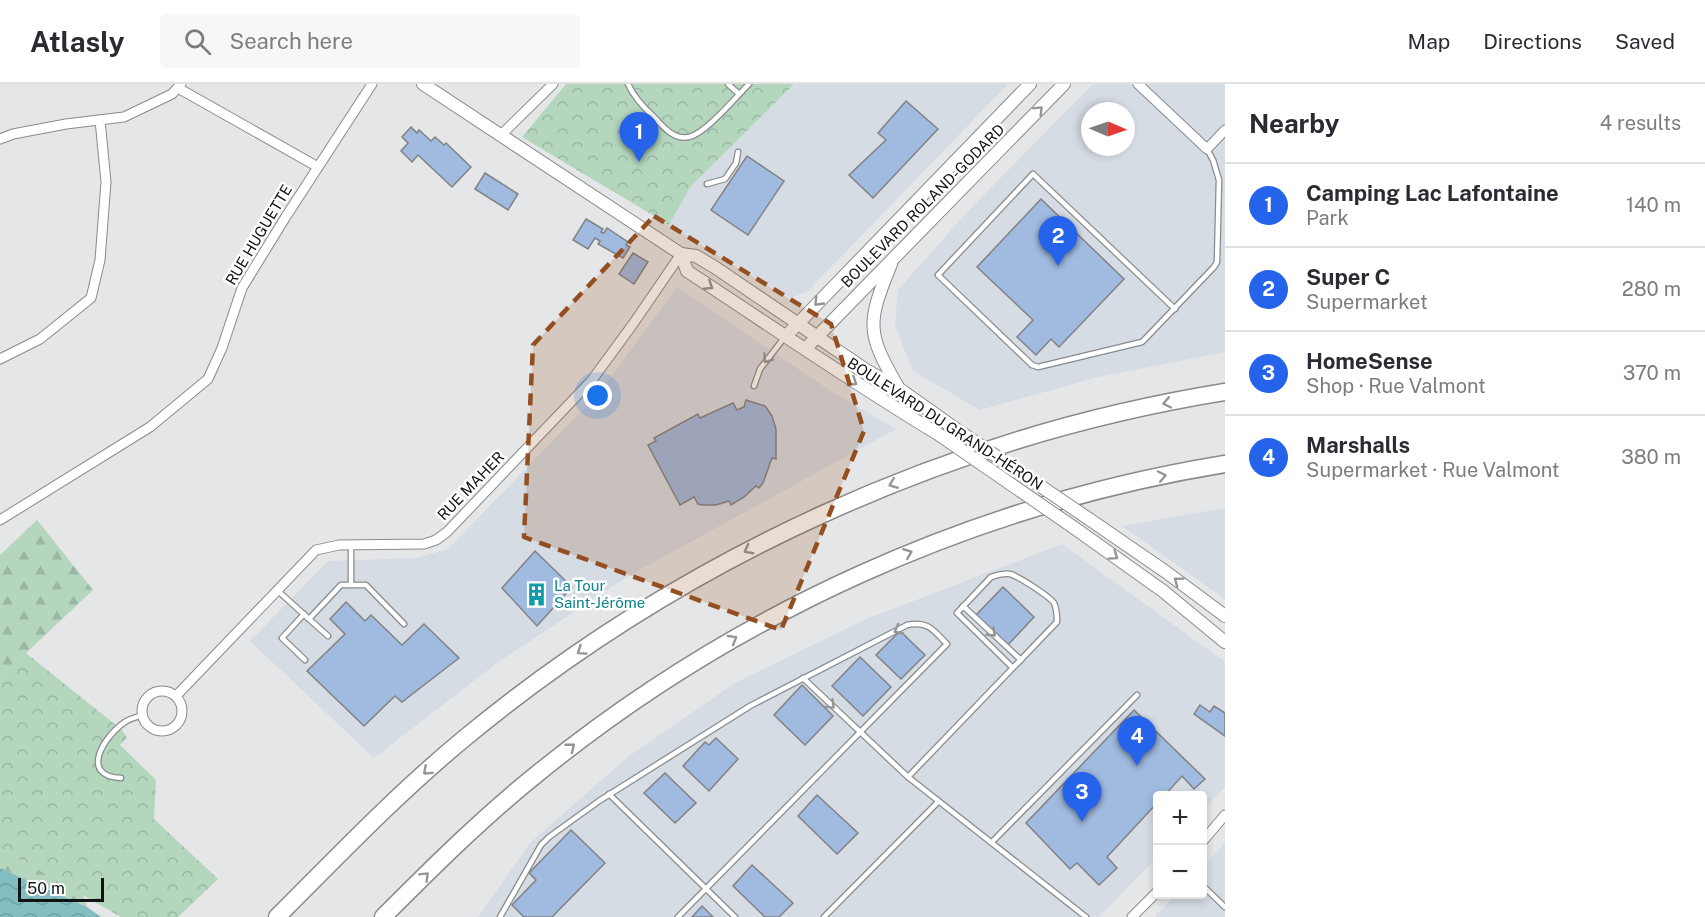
<!DOCTYPE html>
<html lang="en">
<head>
<meta charset="utf-8">
<style>
  body { margin:0; font-family:"Public Sans",sans-serif; background:#f7f7f7; color:#2b2b33 }
  .controls { position:absolute; right:18px; bottom:18px; display:grid; overflow:hidden; border-radius:6px; box-shadow:0 3px 9px #0003 }
  .controls button { width:54px; height:54px; display:grid; place-items:center; padding:0; border:0; border-bottom:2px solid #e1e1e2; background:#fff; color:#2b2b33; font:30px sans-serif }
  .compass { position:absolute; left:1081px; top:18px; width:54px; height:54px; border-radius:50%; background:#fff; box-shadow:0 3px 9px #0003; rotate:92deg }
  .scale { position:absolute; left:18px; bottom:15px; width:86px; box-sizing:border-box; padding-left:6px; border:3px solid #121313; border-top:0; font-size:16px; line-height:21px; white-space:nowrap; color:#121313; -webkit-text-stroke:4px #fff; paint-order:stroke }
  .you { position:absolute; left:598px; top:312px; width:21px; height:21px; margin:-15px; border:4px solid #fff; border-radius:50%; background:#1a73e8; box-shadow:0 0 0 9px #1a73e833 }
  .badge { display:grid; place-items:center; width:39px; height:39px; border-radius:50%; background:#2563eb; color:#fff; font-size:20px; font-weight:700 }
  .pin { position:absolute; translate:-50% -50px; filter:drop-shadow(0 2px 3px #0008) }
  .pin::after { content:''; position:absolute; top:32px; width:21px; height:18px; background:inherit; clip-path:polygon(0 0,100% 0,50% 100%) }
  .list { margin:0; padding:0; list-style:none }
  h2 { display:flex; justify-content:space-between; align-items:center; height:78px; margin:0; padding:0 24px; font-size:26px }
  h2 small { font-size:20px; font-weight:400; color:#7c7c81 }
  .list li { display:grid; grid-template-columns:39px 1fr auto; gap:18px; align-items:center; box-sizing:border-box; height:84px; padding:0 24px; border-top:2px solid #e1e1e2 }
  .list b { display:block; font-size:22px; white-space:nowrap }
  .list p { margin:0; font-size:20px; white-space:nowrap; color:#7c7c81 }
  .list em { font-size:20px; font-style:normal; color:#7c7c81 }
  .icon { flex:none; width:33px; height:33px; fill:none; stroke:currentColor; stroke-width:2; stroke-linecap:round; stroke-linejoin:round }
  .map { position:relative; flex:none; width:1225px; height:833px; overflow:hidden }
  header { display:flex; align-items:center; gap:36px; box-sizing:border-box; height:84px; padding:0 30px; background:#fff; border-bottom:2px solid #e1e1e2 }
  header strong { font-size:28px }
  nav { display:flex; gap:33px; margin-inline-start:auto; font-size:21px }
  .search { width:420px; height:54px; background:#f7f7f7; display:flex; align-items:center; gap:15px; box-sizing:border-box; padding:0 21px; border-radius:6px; color:#7c7c81; font-size:22px }
  main { display:flex }
  aside { flex:1; background:#fff }
  .map>svg:first-child { display:block }
</style>
</head>
<body>
<header>
<strong>Atlasly</strong>
<div class="search"><svg class="icon" aria-label="search" viewBox="0 0 24 24"><circle cx="10" cy="10" r="6"/><path d="M15 15l6 6"/></svg>Search here</div>
<nav><a>Map</a><a>Directions</a><a>Saved</a></nav>
</header>
<main>
<div class="map">
<svg width="1225" height="833" viewBox="0 0 1225 833">
  <defs>
    <pattern id="forest-firs" width="22" height="20" patternUnits="userSpaceOnUse" patternTransform="scale(1.5)"><rect width="22" height="20" fill="#b3d6bd"/><path d="M5 1l3.5 6h-7zM16 11l3.5 6h-7z" fill="#99b7a2"/></pattern>
    <pattern id="park-crowns" width="20" height="18" patternUnits="userSpaceOnUse" patternTransform="scale(1.5)"><rect width="20" height="18" fill="#b3d6bd"/><path d="M2 6a3 3 0 1 1 6 0M12 15a3 3 0 1 1 6 0" fill="none" stroke="#99b7a2"/></pattern>
    <pattern id="water-waves" width="16" height="10" patternUnits="userSpaceOnUse" patternTransform="scale(1.5)"><rect width="16" height="10" fill="#82bdc1"/><path d="M0 5q4-4 8 0t8 0" fill="none" stroke="#6fa2a5"/></pattern>
  </defs>
  <rect width="100%" height="100%" fill="#e5e6e8"/>
  <g fill="#d6dce4" fill-rule="evenodd">
    <path d="M793,0H1008L808,207L791,214L669,141L691,102Z"/>
    <path d="M1093,0H1225V268L1098,293L980,326L913,287L895,242L898,206L969,126ZM1090,27H1126V63H1090Z"/>
    <path d="M677,203L829,306L896,345L625,494L497,579L374,674L250,557L328,477L416,474L448,465L601,307Z"/>
    <path d="M1225,424V515L1122,442Z"/>
    <path d="M1062,460L1225,578V703L1203,726L1202,712H1158L1157,773L1099,833H478L531,758L629,672L735,599L864,536Z"/>
    <path d="M1225,759V833H1155L1176,811L1202,810L1203,783Z"/>
  </g>
  <g fill="url(#forest-firs)">
    <path d="M37,436L93,506L26,569L0,599V471Z"/>
    <path d="M0,764L83,811L87,823L0,784Z"/>
  </g>
  <g fill="url(#park-crowns)">
    <path d="M566,0H794L691,102L669,141L522,53Z"/>
    <path d="M26,569L122,646L127,654L120,661L156,696L154,735L218,795L178,833H121L0,764V599Z"/>
  </g>
  <path fill="url(#water-waves)" d="M0,784L87,823L101,833H0Z"/>
  <g fill="#a0bae0" stroke="#818284" stroke-width="1.5">
    <path d="M906,17L938,45L873,114L849,91L886,56L878,49Z"/>
    <path d="M411,43L417,49L419,46L431,57L435,53L444,61L446,59L471,83L452,103L418,71L412,78L401,67L408,59L402,53Z"/>
    <path d="M747,72L784,97L748,151L711,126Z"/>
    <path d="M485,89L518,110L508,126L475,105Z"/>
    <path d="M1041,115L1124,195L1059,263L1051,255L1036,271L1017,253L1033,236L977,183Z"/>
    <path d="M586,135L603,145L601,148L604,149L607,144L628,158L626,161L630,163L623,174L598,160L600,157L595,154L588,165L573,156Z"/>
    <path d="M633,169L648,178L634,200L619,190Z"/>
    <path d="M746,316L765,322L772,332L776,345V375L772,374L763,399L759,404L756,402L744,413L731,421L729,417L716,421H702L698,420L694,413L680,421L648,361L656,357L654,354L698,330L700,334L733,319L737,326L744,323Z"/>
    <path d="M535,467L572,503L537,542L502,504Z"/>
    <path d="M1003,503L1034,533L1007,562L975,532Z"/>
    <path d="M346,518L365,537L371,531L402,561L424,540L459,574L402,618L395,612L364,642L307,587L345,550L330,535Z"/>
    <path d="M900,547L925,571L901,595L876,571Z"/>
    <path d="M860,573L891,603L863,632L832,602Z"/>
    <path d="M802,601L833,632L805,661L774,631Z"/>
    <path d="M1200,621L1210,628L1214,622L1225,629V652L1194,630Z"/>
    <path d="M1134,626L1205,695L1194,705L1182,692L1164,712H1158V718L1107,773L1117,784L1099,801L1077,779L1070,785L1026,739Z"/>
    <path d="M716,654L738,675L709,707L683,682L705,658L709,661Z"/>
    <path d="M665,689L696,719L675,739L644,709Z"/>
    <path d="M817,711L858,749L837,770L798,732Z"/>
    <path d="M571,746L605,779L552,833H524L512,821L536,796L529,789Z"/>
    <path d="M752,781L793,819L779,833H765L733,802Z"/>
    <path d="M702,822L713,833H692Z"/>
  </g>
  <g fill="none" stroke-linecap="round" stroke-linejoin="round">
    <defs>
      <g id="lane">
        <path d="M628,0C634,13 643,23 654,33C663,43 674,56 689,53C706,49 736,13 749,0"/>
        <path d="M728,0L739,10"/>
        <path d="M707,100L725,95L736,79L738,68"/>
        <path d="M1175,225L1033,90L938,191L1032,281L1038,283L1142,258L1147,253L1214,183L1217,178L1219,96L1213,76L1207,65"/>
        <path d="M754,302L760,285L784,254"/>
        <path d="M351,501H366L404,540"/>
        <path d="M277,506L309,535L341,501H351V460"/>
        <path d="M963,522L1021,576"/>
        <path d="M304,530L282,554L305,576"/>
        <path d="M309,535L328,552"/>
        <path d="M803,594L908,693L1086,833"/>
        <path d="M908,693L1057,538C1057,532 1057,525 1054,519C1049,512 1018,492 1010,490C1004,489 997,491 991,493L957,529L1013,584"/>
        <path d="M121,694C78,692 105,651 125,638C131,634 137,633 143,631"/>
        <path d="M609,710L735,833"/>
        <path d="M992,758L1137,611"/>
        <path d="M1202,801L1225,823"/>
        <path d="M500,833L541,761L549,753L599,717L750,622L907,541C929,537 933,546 947,560L678,833"/>
        <path d="M824,833L938,718"/>
      </g>
      <g id="street">
        <path d="M1138,0L1207,65L1225,46"/>
        <path d="M178,4L318,83"/>
        <path d="M501,51L553,0"/>
        <path d="M0,55L13,50L66,40L124,33L172,10L181,0"/>
        <path d="M0,275L40,255L91,214L100,176L106,98L100,36"/>
        <path d="M0,436L150,343L208,295L222,264L242,204L285,134L372,0"/>
        <circle cx="162" cy="627" r="20"/>
        <path d="M176,612L316,466L339,461L424,460L436,456L447,448L592,296L633,240L681,170"/>
        <path d="M1202,758L1225,731"/>
        <path d="M1132,833L1158,807"/>
      </g>
      <g id="secondary">
        <path d="M423,0L681,170L696,172L716,184L866,286L898,304L953,343"/>
        <path d="M681,170L687,187C771,242 853,299 938,350"/>
        <path d="M891,180C867,239 866,248 898,303"/>
        <path d="M786,252L1030,0"/>
        <path d="M805,265L1064,0"/>
        <path d="M1089,435L1166,488L1225,532"/>
        <path d="M1073,443L1163,507L1225,558"/>
      </g>
      <g id="highway">
        <path d="M277,833C339,771 399,708 466,653C683,474 947,353 1225,308"/>
        <path d="M383,833C433,783 482,734 537,690C735,529 973,421 1225,380"/>
      </g>
    </defs>
    <use href="#lane" stroke="#888a8c" stroke-width="7"/>
    <use href="#street" stroke="#888a8c" stroke-width="11"/>
    <use href="#secondary" stroke="#888a8c" stroke-width="14"/>
    <use href="#highway" stroke="#888a8c" stroke-width="19"/>
    <use href="#lane" stroke="#fff" stroke-width="4.5"/>
    <use href="#street" stroke="#fff" stroke-width="9"/>
    <use href="#secondary" stroke="#fff" stroke-width="12"/>
    <use href="#highway" stroke="#fff" stroke-width="16"/>
    <defs>
      <g id="secondary-bridge">
        <path d="M953,343L1089,435"/>
        <path d="M938,350L1073,443"/>
      </g>
    </defs>
    <use href="#secondary-bridge" stroke="#888a8c" stroke-width="14" stroke-linecap="butt"/>
    <use href="#secondary-bridge" stroke="#fff" stroke-width="12"/>
  </g>
  <defs><path id="oneway-chevron" d="M-2-3.5L2.5 0L-2 3.5" fill="none" stroke-width="1.6" stroke-linecap="round" stroke-linejoin="round" transform="scale(1.5)"/></defs>
  <g stroke="#949595">
    <use href="#oneway-chevron" transform="translate(1039 26) rotate(-45)"/>
    <use href="#oneway-chevron" transform="translate(709 202) rotate(33)"/>
    <use href="#oneway-chevron" transform="translate(818 218) rotate(134)"/>
    <use href="#oneway-chevron" transform="translate(767 275) rotate(125)"/>
    <use href="#oneway-chevron" transform="translate(853 298) rotate(33)"/>
    <use href="#oneway-chevron" transform="translate(1167 319) rotate(168)"/>
    <use href="#oneway-chevron" transform="translate(1162 392) rotate(-12)"/>
    <use href="#oneway-chevron" transform="translate(893 400) rotate(158)"/>
    <use href="#oneway-chevron" transform="translate(748 466) rotate(152)"/>
    <use href="#oneway-chevron" transform="translate(908 469) rotate(-22)"/>
    <use href="#oneway-chevron" transform="translate(1114 472) rotate(35)"/>
    <use href="#oneway-chevron" transform="translate(1178 497) rotate(-143)"/>
    <use href="#oneway-chevron" transform="translate(898 546) rotate(153)"/>
    <use href="#oneway-chevron" transform="translate(992 549) rotate(43)"/>
    <use href="#oneway-chevron" transform="translate(733 555) rotate(-30)"/>
    <use href="#oneway-chevron" transform="translate(581 567) rotate(146)"/>
    <use href="#oneway-chevron" transform="translate(831 621) rotate(44)"/>
    <use href="#oneway-chevron" transform="translate(571 663) rotate(-38)"/>
    <use href="#oneway-chevron" transform="translate(427 687) rotate(138)"/>
    <use href="#oneway-chevron" transform="translate(425 792) rotate(-45)"/>
  </g>
  <path fill="#934f20" fill-opacity="0.2" stroke="#934f20" stroke-width="4.5" stroke-dasharray="12 8" stroke-linejoin="round" d="M654,132L831,240L864,347L781,546L524,453L533,261Z"/>
  <defs>
    <symbol id="building-bare" viewBox="-9 -9 18 18"><path d="M-4-6H4V6H1V3H-1V6H-4ZM-2.5-4.3h1.7v1.8h-1.7ZM.8-4.3h1.7v1.8H.8ZM-2.5-1h1.7V.8h-1.7ZM.8-1h1.7V.8H.8Z" fill="#0f9aa8" stroke="#fff" stroke-width="2.5" paint-order="stroke"/></symbol>
  </defs>
  <g fill-rule="evenodd">
    <use href="#building-bare" x="520" y="494" width="33" height="33"/>
  </g>
  <g text-anchor="middle" stroke-width="5" stroke-linejoin="round" paint-order="stroke">
    <g font-size="15" fill="#121313" stroke="#fff">
      <text transform="translate(923 122) rotate(-45)" y="5">BOULEVARD ROLAND-GODARD</text>
      <text transform="translate(259 151) rotate(-59)" y="5">RUE HUGUETTE</text>
      <text transform="translate(945 340) rotate(33)" y="5">BOULEVARD DU GRAND-HÉRON</text>
      <text transform="translate(471 402) rotate(-46)" y="5">RUE MAHER</text>
    </g>
    <g font-size="15" fill="#0d838f" stroke="#fff" text-anchor="start">
      <text x="554" y="507">La Tour<tspan x="554" dy="17">Saint-Jérôme</tspan></text>
    </g>
  </g>
</svg>
<div class="controls">
<button>+</button>
<button>−</button>
</div>
<svg class="compass" viewBox="-18 -18 36 36"><path d="M0-13l5 13h-10z" fill="#e53935"/><path d="M0 13l5-13h-10z" fill="#7c7c81"/></svg>
<div class="scale">50 m</div>
<div class="you"></div>
<div class="pin badge" style="left:639px;top:78px">1</div>
<div class="pin badge" style="left:1058px;top:182px">2</div>
<div class="pin badge" style="left:1082px;top:738px">3</div>
<div class="pin badge" style="left:1137px;top:682px">4</div>
</div>
<aside>
<h2>Nearby<small>4 results</small></h2>
<ul class="list">
<li><span class="badge">1</span><div><b>Camping Lac Lafontaine</b><p>Park</p></div><em>140 m</em></li>
<li><span class="badge">2</span><div><b>Super C</b><p>Supermarket</p></div><em>280 m</em></li>
<li><span class="badge">3</span><div><b>HomeSense</b><p>Shop · Rue Valmont</p></div><em>370 m</em></li>
<li><span class="badge">4</span><div><b>Marshalls</b><p>Supermarket · Rue Valmont</p></div><em>380 m</em></li>
</ul>
</aside>
</main>
</body>
</html>
